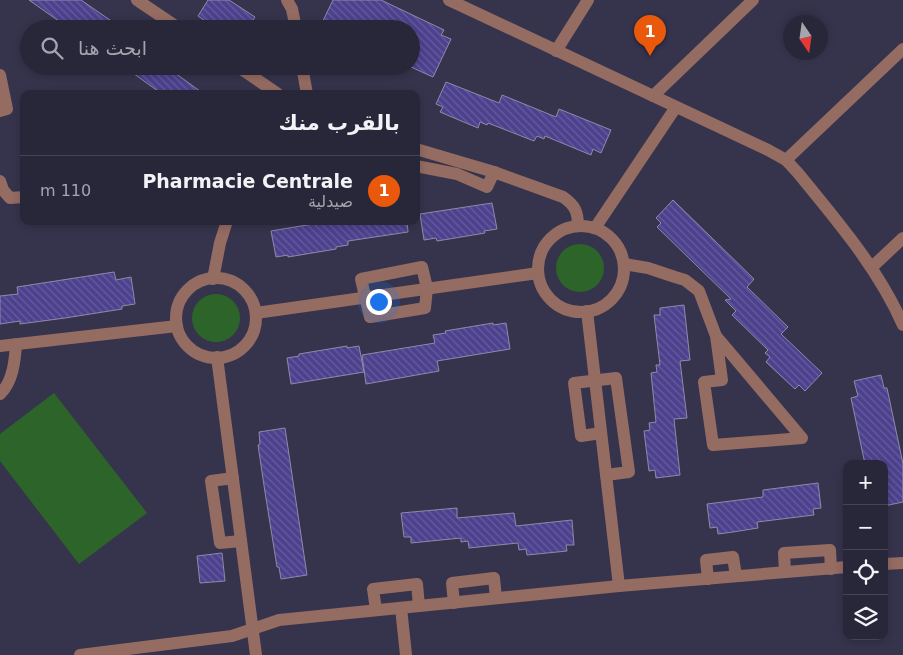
<!DOCTYPE html>
<html lang="ar">
<head>
<meta charset="utf-8">
<style>
  body { margin:0; font-family:"DejaVu Sans","Noto Sans Arabic",sans-serif; background:#343345; color:#f1f3f6; direction:rtl }
  .controls { position:absolute; right:15px; bottom:15px; display:grid; overflow:hidden; border-radius:10px; box-shadow:0 2px 8px #0003 }
  .controls button { width:45px; height:45px; display:grid; place-items:center; padding:0; border:0; border-bottom:1px solid #444454; background:#28273a; color:#f1f3f6; font:25px sans-serif }
  .compass { position:absolute; left:783px; top:15px; width:45px; height:45px; border-radius:50%; background:#28273a; box-shadow:0 2px 8px #0003; rotate:167deg }
  .you { position:absolute; left:378px; top:301px; width:18px; height:18px; margin:-12px; border:4px solid #fff; border-radius:50%; background:#1a73e8; box-shadow:0 0 0 8px #1a73e833 }
  .badge { display:grid; place-items:center; width:32px; height:32px; border-radius:50%; background:#ea580c; color:#fff; font-size:16px; font-weight:700 }
  .pin { position:absolute; translate:-50% -41px; filter:drop-shadow(0 1px 2px #0008) }
  .pin::after { content:''; position:absolute; top:26px; width:18px; height:15px; background:inherit; clip-path:polygon(0 0,100% 0,50% 100%) }
  .list { margin:0; padding:0; list-style:none }
  h2 { display:flex; justify-content:space-between; align-items:center; height:65px; margin:0; padding:0 20px; font-size:21px }
  h2 small { font-size:16px; font-weight:400; color:#a5a5af }
  .list li { display:grid; grid-template-columns:32px 1fr auto; gap:15px; align-items:center; box-sizing:border-box; height:70px; padding:0 20px; border-top:1px solid #444454 }
  .list b { display:block; font-size:19px; white-space:nowrap }
  .list p { margin:0; font-size:16px; white-space:nowrap; color:#a5a5af }
  .list em { font-size:16px; font-style:normal; color:#a5a5af }
  .icon { flex:none; width:28px; height:28px; fill:none; stroke:currentColor; stroke-width:2; stroke-linecap:round; stroke-linejoin:round }
  .map { position:relative; flex:none; width:903px; height:655px; overflow:hidden; direction:ltr }
  .search { position:absolute; background:#28273a; box-shadow:0 2px 8px #0003; left:20px; top:20px; width:400px; height:55px; display:flex; align-items:center; gap:12px; box-sizing:border-box; padding:0 18px; border-radius:28px; color:#a5a5af; font-size:19px }
  .panel { position:absolute; background:#28273a; box-shadow:0 2px 8px #0003; left:20px; top:90px; width:400px; height:135px; border-radius:10px; direction:rtl }
  .map>svg:first-child { display:block }
</style>
</head>
<body>
<div class="map">
<svg width="903" height="655" viewBox="0 0 903 655">
  <defs>
    <pattern id="building-back-hatch" width="6" height="6" patternUnits="userSpaceOnUse" patternTransform="scale(1.25)"><rect width="6" height="6" fill="#4d418e"/><path d="M-1 5l2 2M0 0l6 6M5-1l2 2" fill="none" stroke="#675c9e"/></pattern>
  </defs>
  <rect width="100%" height="100%" fill="#36344d"/>
  <g fill="#2d642a">
    <circle cx="580" cy="268" r="24"/>
    <circle cx="216" cy="318" r="24"/>
    <path d="M54,393L147,513L79,564L0,461V434Z"/>
  </g>
  <g fill="url(#building-back-hatch)" stroke="#8c8ba9">
    <path d="M29,0H81L123,29H70Z"/>
    <path d="M208,0H229L255,17L247,29H217L198,16Z"/>
    <path d="M333,0H381L444,30L441,35L451,39L433,77L411,67V29H319Z"/>
    <path d="M123,66H179L175,73L204,94H162Z"/>
    <path d="M446,82L499,103L502,95L556,117L559,109L611,130L601,153L593,149L591,155L545,136L544,139L537,136L534,141L488,123L487,125L480,122L478,128L440,112L443,107L436,104Z"/>
    <path d="M673,200L754,279L747,287L788,327L781,334L822,373L805,391L799,385L795,389L766,362L770,357L765,353L768,350L732,315L736,311L725,300L731,299L657,227L661,223L656,218Z"/>
    <path d="M492,203L497,229L484,231L485,233L437,241L436,238L424,240L420,214Z"/>
    <path d="M331,221H407L408,232L348,241V245L336,247V249L288,257V255L276,257L271,231Z"/>
    <path d="M114,272L116,280L131,277L135,304L122,306V309L65,318L20,324V321L0,324V296L18,294L17,287Z"/>
    <path d="M684,305L690,360L680,361L687,418L674,419L680,475L656,478L655,470L649,471L644,431L650,430L649,423L656,422L651,373L657,372L656,365H660L654,315H660V308Z"/>
    <path d="M493,323V325L506,323L510,349L437,361L439,371L366,384L362,355L435,343L433,335L446,333L445,331Z"/>
    <path d="M347,346V348L359,346L364,372L291,384L287,358L299,356V354Z"/>
    <path d="M881,375L884,388H887L903,464V502L884,506V464H865L851,398L858,396L854,381Z"/>
    <path d="M285,428L307,575L281,579L279,567H277L265,492L258,445L260,444L259,432Z"/>
    <path d="M818,483L821,508L813,509L814,515L757,522L758,528L733,532L718,534L717,527L710,528L707,504L763,497V490Z"/>
    <path d="M457,508V518L514,513L516,526L572,520L574,545H566L567,551L527,555L526,549L519,550L518,543L469,548L468,541L461,542V538L411,543V537H404L401,513Z"/>
    <path d="M222,553L225,581L200,583L197,556Z"/>
  </g>
  <g fill="none" stroke-linecap="round" stroke-linejoin="round">
    <g stroke="#956c62" stroke-width="12">
      <path d="M137,0L180,29"/>
      <path d="M287,0L292,9L296,29"/>
      <path d="M449,0L768,150L786,160L798,173C837,221 878,268 903,325"/>
      <path d="M556,51L588,0"/>
      <path d="M237,66L278,94"/>
      <path d="M302,66L307,94"/>
      <path d="M0,75L7,109L0,111"/>
      <path d="M653,96L753,0"/>
      <path d="M416,149L494,172L563,197C575,205 578,212 578,226"/>
      <path d="M786,160L903,49"/>
      <path d="M416,166L457,174L487,187L494,172"/>
      <path d="M0,181L3,190L10,198L24,197"/>
      <circle cx="581" cy="269" r="43"/>
      <path d="M595,228L676,107"/>
      <path d="M624,264L648,268L675,277L685,280L699,291L716,336L722,380L704,382L713,445L802,438L716,336"/>
      <path d="M422,267L427,288L425,308L370,317L361,279Z"/>
      <path d="M872,267L903,238"/>
      <circle cx="216" cy="318" r="40"/>
      <path d="M213,279L220,243L227,221"/>
      <path d="M587,311L619,586"/>
      <path d="M256,313L538,273"/>
      <path d="M0,346L177,326"/>
      <path d="M217,357L256,655"/>
      <path d="M0,394C13,382 15,360 16,344"/>
      <path d="M601,433L581,436L574,383L616,378L629,472L606,475"/>
      <path d="M233,478L211,481L220,543L241,541"/>
      <path d="M884,564L903,563"/>
      <path d="M785,572L784,553L830,550L831,569"/>
      <path d="M708,579L706,560L733,557L736,576"/>
      <path d="M454,603L452,583L494,578L496,598"/>
      <path d="M401,608L406,655"/>
      <path d="M376,610L373,589L417,584L419,606"/>
      <path d="M80,655L232,636L279,620L619,586L847,567"/>
    </g>
  </g>
</svg>
<div class="controls">
<button>+</button>
<button>−</button>
<button><svg class="icon" aria-label="locate" viewBox="0 0 24 24"><circle cx="12" cy="12" r="6"/><path d="M12 2v4M12 18v4M2 12h4M18 12h4"/></svg></button>
<button><svg class="icon" aria-label="layers" viewBox="0 0 24 24"><path d="M12 4l9 5-9 5-9-5zM3 14l9 5 9-5"/></svg></button>
</div>
<svg class="compass" viewBox="-18 -18 36 36"><path d="M0-13l5 13h-10z" fill="#e53935"/><path d="M0 13l5-13h-10z" fill="#a5a5af"/></svg>
<div class="you"></div>
<div class="pin badge" style="left:650px;top:56px">1</div>
<div class="search"><svg class="icon" aria-label="search" viewBox="0 0 24 24"><circle cx="10" cy="10" r="6"/><path d="M15 15l6 6"/></svg>ابحث هنا</div>
<section class="panel">
<h2>بالقرب منك<small></small></h2>
<ul class="list">
<li><span class="badge">1</span><div><b>Pharmacie Centrale</b><p>صيدلية</p></div><em>110 m</em></li>
</ul>
</section>
</div>
</body>
</html>
